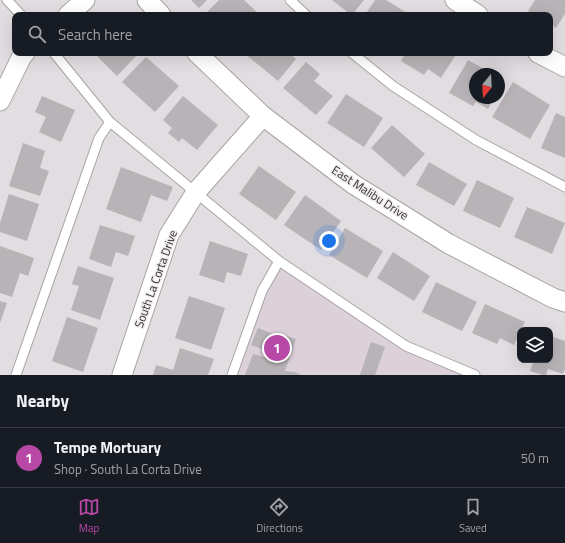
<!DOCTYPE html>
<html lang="en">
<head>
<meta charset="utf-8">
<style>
  body { margin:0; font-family:"Titillium Web",sans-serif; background:#20242c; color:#f1f3f6 }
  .controls { position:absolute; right:12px; bottom:12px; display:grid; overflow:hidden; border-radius:8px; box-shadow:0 4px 16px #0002 }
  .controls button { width:36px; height:36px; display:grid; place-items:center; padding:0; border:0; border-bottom:1px solid #363941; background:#171b24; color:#f1f3f6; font:20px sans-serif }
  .compass { position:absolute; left:469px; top:68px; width:36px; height:36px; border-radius:50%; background:#171b24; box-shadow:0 4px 16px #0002; rotate:198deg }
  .you { position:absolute; left:329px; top:241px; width:14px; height:14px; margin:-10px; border:3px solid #fff; border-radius:50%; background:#1a73e8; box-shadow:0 0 0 6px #1a73e833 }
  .badge { display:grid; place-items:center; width:26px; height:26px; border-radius:50%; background:#b748a5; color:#fff; font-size:13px; font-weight:700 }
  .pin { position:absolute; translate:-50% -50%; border:2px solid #fff; box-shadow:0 1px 4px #0006 }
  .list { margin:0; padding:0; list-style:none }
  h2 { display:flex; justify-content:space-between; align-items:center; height:52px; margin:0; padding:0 16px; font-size:17px }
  h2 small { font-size:13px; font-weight:400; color:#9ea1a6 }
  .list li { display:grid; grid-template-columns:26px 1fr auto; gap:12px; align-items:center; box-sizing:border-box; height:60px; padding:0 16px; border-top:1px solid #363941 }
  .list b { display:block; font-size:15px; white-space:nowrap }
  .list p { margin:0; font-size:13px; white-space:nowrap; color:#9ea1a6 }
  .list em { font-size:13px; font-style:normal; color:#9ea1a6 }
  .icon { flex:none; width:22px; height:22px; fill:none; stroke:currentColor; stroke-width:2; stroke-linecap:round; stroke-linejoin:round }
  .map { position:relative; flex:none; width:565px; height:375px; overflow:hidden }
  .search { position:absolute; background:#171b24; box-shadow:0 4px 16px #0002; left:12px; right:12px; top:12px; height:44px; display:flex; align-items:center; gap:10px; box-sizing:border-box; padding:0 14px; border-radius:8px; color:#9ea1a6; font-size:15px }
  .sheet { height:112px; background:#171b24 }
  nav { display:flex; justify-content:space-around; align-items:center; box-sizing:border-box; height:56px; border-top:1px solid #363941; background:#171b24; font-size:11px; color:#9ea1a6 }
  nav a { display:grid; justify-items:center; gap:2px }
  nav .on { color:#b748a5 }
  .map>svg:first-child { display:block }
</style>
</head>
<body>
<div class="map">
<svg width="565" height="375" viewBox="0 0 565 375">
  <rect width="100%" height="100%" fill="#e2dde1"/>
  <path fill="#dcd0d9" d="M279,261L406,346L475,375H232Z"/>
  <g fill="#b8b3b6">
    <path d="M191,0H207L199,8Z"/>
    <path d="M219,0H244L260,15H210L207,12Z"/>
    <path d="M332,0H364L352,15H351Z"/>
    <path d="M375,0H386L410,15H365Z"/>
    <path d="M535,0H565V14L556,28L550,24V15H535L528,11Z"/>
    <path d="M94,53H139L117,76Z"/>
    <path d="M244,53H289L296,59L278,81Z"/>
    <path d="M406,53H457L441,78L428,69L424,75L401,61Z"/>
    <path d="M146,57L179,86L155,112L122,82Z"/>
    <path d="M468,60L493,74H475V98H494L488,109L476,102L473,106L449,93Z"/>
    <path d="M306,62L320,74L314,81L333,96L316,115L283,88Z"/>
    <path d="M513,82L550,105L530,139L492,117Z"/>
    <path d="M346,94L383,118L364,147L327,123Z"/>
    <path d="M42,96L75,110L61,142L39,132L46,117L35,112Z"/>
    <path d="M183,96L218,125L197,150L182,138L179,142L168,133L172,128L163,120Z"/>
    <path d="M556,113L565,117V158L541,148Z"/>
    <path d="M392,125L425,154L404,177L371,148Z"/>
    <path d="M23,143L45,151L40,168L49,171L40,196L9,186Z"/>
    <path d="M429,162L467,184L454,206L416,185Z"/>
    <path d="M259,166L296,192L276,220L239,194Z"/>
    <path d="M121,167L173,187L167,201L151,195L141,222L106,209Z"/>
    <path d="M477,180L514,198L500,228L463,211Z"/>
    <path d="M9,194L39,204L27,241L0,232V223Z"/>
    <path d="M305,195L341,221L321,250L284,225Z"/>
    <path d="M527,207L565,223L552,254L514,237Z"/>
    <path d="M100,225L135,236L128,256L116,252L111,267L89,259Z"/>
    <path d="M345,228L383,251L367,278L329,255Z"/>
    <path d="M210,241L248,254L241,276L227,272L224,283L199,275Z"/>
    <path d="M0,246L34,258L28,276L20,273L12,297L0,293Z"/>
    <path d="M393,252L430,276L414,301L377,278Z"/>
    <path d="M78,266L114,278L100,320L71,310L79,286L72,284Z"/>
    <path d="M436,282L477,302L462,331L422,312Z"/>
    <path d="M189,296L225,308L211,350L175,338Z"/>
    <path d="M0,301L7,303L0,323Z"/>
    <path d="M485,304L525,322L521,330H520V332L514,345L500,338L497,344L472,333Z"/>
    <path d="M67,317L98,328L83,372L52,361Z"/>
    <path d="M258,328L276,335L277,333L296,339L285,371L295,372L301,375H245L253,354L268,358L270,352L251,345Z"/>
    <path d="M550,336L565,341V369L563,374L548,369L546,375H543L530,371L533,363L526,360H550Z"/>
    <path d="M371,342L385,347L375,375H360Z"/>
    <path d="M180,348L214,359L208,375H153L156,365L173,370Z"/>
  </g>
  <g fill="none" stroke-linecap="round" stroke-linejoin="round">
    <defs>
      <g id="service">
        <path d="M7,0L21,15"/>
        <path d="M290,0L306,15"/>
        <path d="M54,53L110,122L279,261L406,346L475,375"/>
        <path d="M352,53L393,86L476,140L565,187"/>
        <path d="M16,375L99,138L110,122"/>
        <path d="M232,375L262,291L279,261"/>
      </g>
      <g id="minor">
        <path d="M147,0L161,15"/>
        <path d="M455,0L478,15"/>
        <path d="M68,15L85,0"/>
        <path d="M197,53L263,116L353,184L449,244L553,298L565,302"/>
        <path d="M538,53L565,67"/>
        <path d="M0,101L22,56L25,53"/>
        <path d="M122,375L169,235L196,192L263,116"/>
      </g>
    </defs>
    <use href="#service" stroke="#a8a3a7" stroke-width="11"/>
    <use href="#minor" stroke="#a8a3a7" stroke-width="21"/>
    <use href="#service" stroke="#fff" stroke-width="9"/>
    <use href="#minor" stroke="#fff" stroke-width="19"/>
  </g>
  <g text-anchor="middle" stroke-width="3" stroke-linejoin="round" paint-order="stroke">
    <g font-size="12" fill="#353334" stroke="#efeaee">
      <text transform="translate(370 193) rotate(33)" y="4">East Malibu Drive</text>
      <text transform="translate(156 279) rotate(-70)" y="4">South La Corta Drive</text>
    </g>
  </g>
</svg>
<div class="controls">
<button><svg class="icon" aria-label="layers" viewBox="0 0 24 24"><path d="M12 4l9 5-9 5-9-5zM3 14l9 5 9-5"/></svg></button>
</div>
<svg class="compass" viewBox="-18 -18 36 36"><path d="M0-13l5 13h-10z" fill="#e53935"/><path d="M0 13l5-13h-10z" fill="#9ea1a6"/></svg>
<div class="you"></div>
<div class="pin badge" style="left:277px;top:348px">1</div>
<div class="search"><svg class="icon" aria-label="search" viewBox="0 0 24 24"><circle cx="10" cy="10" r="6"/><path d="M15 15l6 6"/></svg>Search here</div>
</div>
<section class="sheet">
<h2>Nearby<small></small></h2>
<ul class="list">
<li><span class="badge">1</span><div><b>Tempe Mortuary</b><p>Shop · South La Corta Drive</p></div><em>50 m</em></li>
</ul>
</section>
<nav>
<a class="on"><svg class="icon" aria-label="map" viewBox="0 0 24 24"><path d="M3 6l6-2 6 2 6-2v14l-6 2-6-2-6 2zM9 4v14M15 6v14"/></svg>Map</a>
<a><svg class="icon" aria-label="directions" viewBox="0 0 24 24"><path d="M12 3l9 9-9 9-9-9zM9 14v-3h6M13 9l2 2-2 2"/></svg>Directions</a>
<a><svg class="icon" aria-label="saved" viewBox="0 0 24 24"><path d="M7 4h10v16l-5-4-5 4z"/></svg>Saved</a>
</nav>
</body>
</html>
